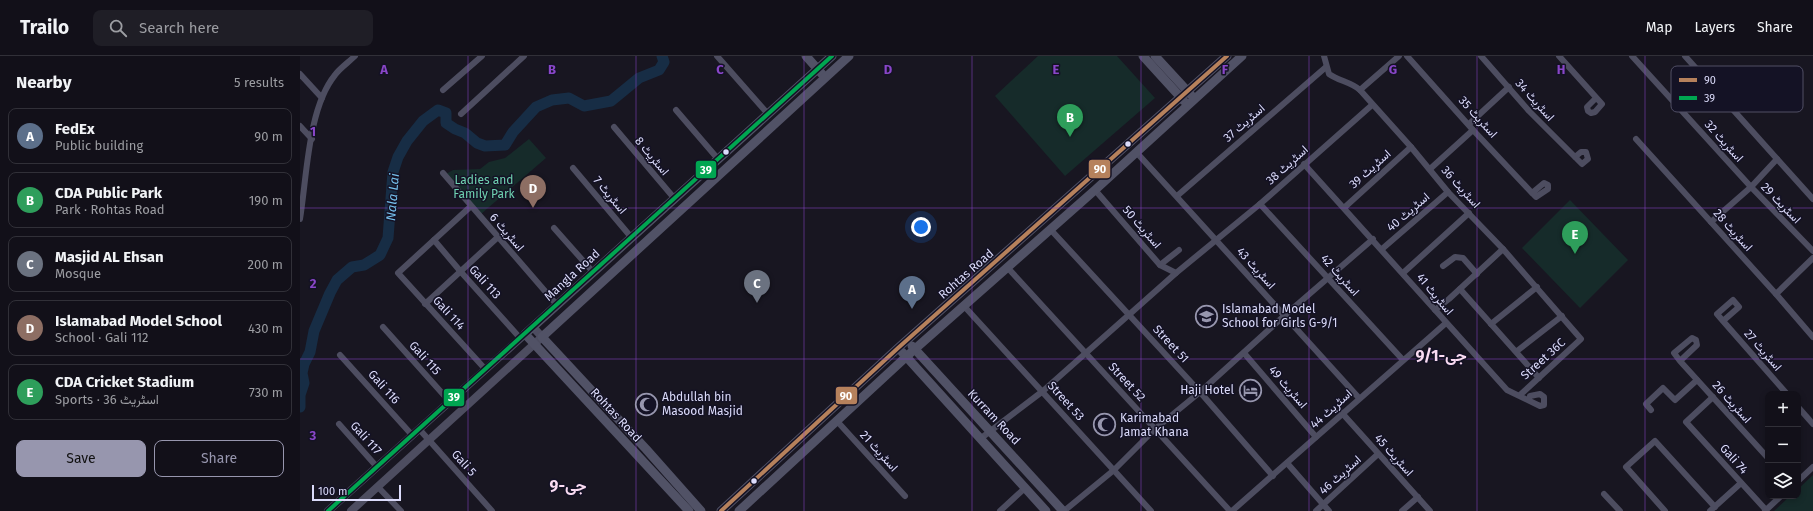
<!DOCTYPE html>
<html lang="en">
<head>
<meta charset="utf-8">
<style>
  body { margin:0; font-family:"Fira Sans",Vazirmatn,sans-serif; background:#1f1e26; color:#f1f3f6 }
  .controls { position:absolute; right:12px; bottom:12px; display:grid; overflow:hidden; border-radius:8px; box-shadow:0 2px 6px #0003 }
  .controls button { width:36px; height:36px; display:grid; place-items:center; padding:0; border:0; border-bottom:1px solid #313038; background:#121019; color:#f1f3f6; font:20px sans-serif }
  .scale { position:absolute; left:12px; bottom:10px; width:89px; box-sizing:border-box; padding-left:4px; border:2px solid #dbdbfa; border-top:0; font-size:11px; line-height:14px; white-space:nowrap; color:#dbdbfa; -webkit-text-stroke:3px #141225; paint-order:stroke }
  .you { position:absolute; left:621px; top:171px; width:14px; height:14px; margin:-10px; border:3px solid #fff; border-radius:50%; background:#1a73e8; box-shadow:0 0 0 6px #1a73e833 }
  .badge { display:grid; place-items:center; width:26px; height:26px; border-radius:50%; background:#9796ae; color:#fff; font-size:13px; font-weight:700 }
  .pin { position:absolute; translate:-50% -33px; filter:drop-shadow(0 1px 2px #0008) }
  .pin::after { content:''; position:absolute; top:21px; width:14px; height:12px; background:inherit; clip-path:polygon(0 0,100% 0,50% 100%) }
  .list { margin:0; padding:0; list-style:none }
  h2 { display:flex; justify-content:space-between; align-items:center; height:52px; margin:0; padding:0 16px; font-size:17px }
  h2 small { font-size:13px; font-weight:400; color:#9c9da2 }
  .list li { display:grid; grid-template-columns:26px 1fr auto; gap:12px; align-items:center; box-sizing:border-box; height:56px; margin:0 8px 8px; padding:0 8px; border:1px solid #313038; border-radius:8px }
  .list b { display:block; font-size:15px; white-space:nowrap }
  .list p { margin:0; font-size:13px; white-space:nowrap; color:#9c9da2 }
  .list em { font-size:13px; font-style:normal; color:#9c9da2 }
  .actions { display:flex; gap:8px; padding:12px 16px }
  .actions a { flex:1; padding:9px 0; border:1px solid #9796ae; border-radius:8px; text-align:center; font-size:14px; color:#9796ae }
  .actions .main { background:#9796ae; color:#111 }
  .icon { flex:none; width:22px; height:22px; fill:none; stroke:currentColor; stroke-width:2; stroke-linecap:round; stroke-linejoin:round }
  .map { position:relative; flex:none; width:1513px; height:455px; overflow:hidden }
  header { display:flex; align-items:center; gap:24px; box-sizing:border-box; height:56px; padding:0 20px; background:#121019; border-bottom:1px solid #313038 }
  header strong { font-size:19px }
  nav { display:flex; gap:22px; margin-inline-start:auto; font-size:14px }
  .search { width:280px; height:36px; background:#1f1e26; display:flex; align-items:center; gap:10px; box-sizing:border-box; padding:0 14px; border-radius:8px; color:#9c9da2; font-size:15px }
  main { display:flex }
  aside { flex:1; background:#121019 }
  .map>svg:first-child { display:block }
</style>
</head>
<body>
<header>
<strong>Trailo</strong>
<div class="search"><svg class="icon" aria-label="search" viewBox="0 0 24 24"><circle cx="10" cy="10" r="6"/><path d="M15 15l6 6"/></svg>Search here</div>
<nav><a>Map</a><a>Layers</a><a>Share</a></nav>
</header>
<main>
<aside>
<h2>Nearby<small>5 results</small></h2>
<ul class="list">
<li><span class="badge" style="background:#5c6f8a">A</span><div><b>FedEx</b><p>Public building</p></div><em>90 m</em></li>
<li><span class="badge" style="background:#2e9e5b">B</span><div><b>CDA Public Park</b><p>Park · Rohtas Road</p></div><em>190 m</em></li>
<li><span class="badge" style="background:#6b7280">C</span><div><b>Masjid AL Ehsan</b><p>Mosque</p></div><em>200 m</em></li>
<li><span class="badge" style="background:#8d6e63">D</span><div><b>Islamabad Model School</b><p>School · Gali 112</p></div><em>430 m</em></li>
<li><span class="badge" style="background:#2e9e5b">E</span><div><b>CDA Cricket Stadium</b><p>Sports · اسٹریٹ 36</p></div><em>730 m</em></li>
</ul>
<div class="actions"><a class="main">Save</a><a>Share</a></div>
</aside>
<div class="map">
<svg width="1513" height="455" viewBox="0 0 1513 455">
  <rect width="100%" height="100%" fill="#181621"/>
  <g fill="#162b2a">
    <path d="M738,0H817L855,42L765,120L695,40Z"/>
    <path d="M229,83L246,102L181,158L146,118L153,114L180,113L189,106L205,102Z"/>
    <path d="M1270,144L1328,204L1280,252L1222,192Z"/>
    <path d="M1513,419V455H1474L1490,440H1498V433Z"/>
  </g>
  <g fill="none" stroke-linecap="round" stroke-linejoin="round">
    <path stroke="#172d45" stroke-width="11" d="M0,351V339L4,327L2,317L4,308L10,296L14,275L30,237L37,224L52,211L64,209L80,199L88,182L93,116L98,101L107,85L123,65L138,54L146,57V67L155,73L165,77L177,87L185,90L205,89L213,76L236,51L252,44L269,42L284,50L311,45L339,22L359,14L364,6L362,0"/>
    <g stroke="#4d4d60" stroke-width="6">
      <path d="M417,0L468,58"/>
      <path d="M1024,0L1029,18C1039,25 1051,26 1060,34L1111,91L1148,136L1203,193L1281,283L1220,339"/>
      <path d="M1107,0L1173,74L1232,137L1236,141L1248,133V129L1244,127L1232,137"/>
      <path d="M1181,0L1229,55L1282,108L1288,103L1286,96H1281L1275,101"/>
      <path d="M1259,0L1302,48L1295,56L1291,57L1288,55L1287,51L1296,42"/>
      <path d="M1332,0L1451,131L1513,195"/>
      <path d="M1385,0L1513,143"/>
      <path d="M0,18L22,42"/>
      <path d="M143,34L182,0"/>
      <path d="M1060,34L1099,0"/>
      <path d="M376,54L418,103"/>
      <path d="M161,58L224,0"/>
      <path d="M1169,68L1209,31"/>
      <path d="M0,70L12,83"/>
      <path d="M314,71L374,142"/>
      <path d="M1336,83L1476,238L1513,281"/>
      <path d="M837,97L1059,342"/>
      <path d="M1004,108L1207,334L1240,350L1244,349V341L1240,338L1230,340"/>
      <path d="M273,112L331,181"/>
      <path d="M1130,113L1173,74"/>
      <path d="M143,117L257,249"/>
      <path d="M795,134L860,209L876,217"/>
      <path d="M877,140L1026,11"/>
      <path d="M960,148L1103,304"/>
      <path d="M170,151L98,217L186,314"/>
      <path d="M1045,151L1111,91"/>
      <path d="M0,163C7,120 8,52 35,19C40,12 49,6 55,0"/>
      <path d="M1411,166L1451,131L1477,103"/>
      <path d="M254,172L293,216"/>
      <path d="M751,174L900,336L973,420"/>
      <path d="M134,184L161,216L220,282"/>
      <path d="M1082,193L1148,136"/>
      <path d="M860,209L879,194"/>
      <path d="M1143,210L1155,201L1163,202L1177,218"/>
      <path d="M707,211L930,455"/>
      <path d="M1103,217L1169,157"/>
      <path d="M1160,233L1239,322"/>
      <path d="M1476,238L1513,202"/>
      <path d="M125,248L198,181"/>
      <path d="M664,250L851,455"/>
      <path d="M1135,254L1149,243L1203,193"/>
      <path d="M1423,265L1439,251L1433,244L1417,258L1423,265L1487,338"/>
      <path d="M1191,268L1237,231"/>
      <path d="M83,271L150,346"/>
      <path d="M1217,295L1262,260"/>
      <path d="M944,297L1016,381"/>
      <path d="M40,299L112,379"/>
      <path d="M1380,305L1397,289L1396,284L1392,282L1374,297L1380,305L1468,402"/>
      <path d="M1413,341L1386,366L1466,454"/>
      <path d="M1498,351L1513,368"/>
      <path d="M1351,354L1346,348L1363,332L1375,344L1397,324"/>
      <path d="M1042,357L1130,455"/>
      <path d="M536,364L605,440"/>
      <path d="M39,368L77,411"/>
      <path d="M120,374L192,455"/>
      <path d="M680,383L743,335L876,217L960,148L1072,49"/>
      <path d="M987,407L1029,455"/>
      <path d="M1498,425L1513,411"/>
      <path d="M78,431L101,455"/>
      <path d="M1304,438L1320,455"/>
      <path d="M700,455L725,432"/>
      <path d="M764,455L814,414L855,373L900,336L984,260L1073,183"/>
      <path d="M932,455L1146,267"/>
      <path d="M1016,455L1078,398"/>
      <path d="M1102,455L1118,441"/>
      <path d="M1365,455L1326,411L1355,385L1415,451"/>
      <path d="M1410,455L1441,427"/>
      <path d="M1465,455L1481,440"/>
    </g>
    <g stroke="#4d4d60" stroke-width="8">
      <path d="M28,455L225,278"/>
      <path d="M51,455L242,281L233,271"/>
    </g>
    <g stroke="#515266" stroke-width="9">
      <path d="M506,0L522,18"/>
      <path d="M843,0L884,45"/>
      <path d="M855,0L891,39"/>
      <path d="M612,290L763,455"/>
      <path d="M602,296L746,455"/>
      <path d="M389,455L225,278L532,0"/>
      <path d="M401,455L346,393L242,281L549,0"/>
      <path d="M421,455L598,292L927,0"/>
      <path d="M439,455L607,300L795,134L942,0"/>
    </g>
    <defs>
      <path id="bus-1" d="M421,455L598,292L927,0"/>
      <path id="bus-2" d="M28,455L532,0"/>
    </defs>
    <use href="#bus-1" stroke="#141225" stroke-width="7"/>
    <use href="#bus-2" stroke="#141225" stroke-width="7"/>
    <use href="#bus-1" stroke="#b6815c" stroke-width="4"/>
    <use href="#bus-2" stroke="#00a651" stroke-width="4"/>
  </g>
  <path fill="none" stroke="#8946c8" stroke-width="1" stroke-opacity="0.55" d="M168,0V455M336,0V455M504,0V455M672,0V455M841,0V455M1009,0V455M1177,0V455M1345,0V455M0,152H1513M0,303H1513"/>
  <defs>
    <symbol id="school-ring" viewBox="-11 -11 22 22"><circle r="9.5" fill="#141225" stroke="#9796ae" stroke-width="1.5"/><path d="M0-5L7-2L0 1L-7-2ZM-4 1L0 2.5L4 1V4Q0 6-4 4Z" fill="#9796ae"/></symbol>
    <symbol id="hotel-ring" viewBox="-11 -11 22 22"><circle r="9.5" fill="#141225" stroke="#9796ae" stroke-width="1.5"/><path d="M-6-4.5h1.5V1H6V5H4.5V3h-9V5H-6ZM-4 0a1.8 1.8 0 1 1 3.6 0ZM.5 0V-2.5h3Q6-2.5 6 0Z" fill="#9796ae"/></symbol>
    <symbol id="mosque-ring" viewBox="-11 -11 22 22"><circle r="9.5" fill="#141225" stroke="#9796ae" stroke-width="1.5"/><path d="M3.5-4.9A6 6 0 1 0 3.5 4.9A5 5 0 1 1 3.5-4.9Z" fill="#9796ae"/></symbol>
  </defs>
  <g fill-rule="evenodd">
    <use href="#school-ring" x="894" y="248" width="25" height="25"/>
    <use href="#hotel-ring" x="938" y="322" width="25" height="25"/>
    <use href="#mosque-ring" x="334" y="336" width="25" height="25"/>
    <use href="#mosque-ring" x="792" y="356" width="25" height="25"/>
  </g>
  <g fill="#dbdbfa" stroke="#141225" stroke-width="1.5">
    <circle cx="828" cy="88" r="3.5"/>
    <circle cx="426" cy="96" r="3.5"/>
    <circle cx="454" cy="425" r="3.5"/>
  </g>
  <g text-anchor="middle" stroke-width="3" stroke-linejoin="round" paint-order="stroke">
    <g font-size="12" fill="#dbdbfa" stroke="#141225">
      <text transform="translate(1235 44) rotate(48)" y="4">اسٹریٹ 34</text>
      <text transform="translate(1178 61) rotate(48)" y="4">اسٹریٹ 35</text>
      <text transform="translate(944 67) rotate(-41)" y="4">اسٹریٹ 37</text>
      <text transform="translate(1424 85) rotate(48)" y="4">اسٹریٹ 32</text>
      <text transform="translate(352 100) rotate(50)" y="4">اسٹریٹ 8</text>
      <text transform="translate(987 109) rotate(-42)" y="4">اسٹریٹ 38</text>
      <text transform="translate(1070 113) rotate(-42)" y="4">اسٹریٹ 39</text>
      <text transform="translate(1161 131) rotate(48)" y="4">اسٹریٹ 36</text>
      <text transform="translate(310 139) rotate(50)" y="4">اسٹریٹ 7</text>
      <text transform="translate(1481 147) rotate(46)" y="4">اسٹریٹ 29</text>
      <text transform="translate(1108 156) rotate(-41)" y="4">اسٹریٹ 40</text>
      <text transform="translate(842 171) rotate(49)" y="4">اسٹریٹ 50</text>
      <text transform="translate(1433 174) rotate(48)" y="4">اسٹریٹ 28</text>
      <text transform="translate(207 176) rotate(49)" y="4">اسٹریٹ 6</text>
      <text transform="translate(956 212) rotate(48)" y="4">اسٹریٹ 43</text>
      <text transform="translate(666 218) rotate(-41)" y="4">Rohtas Road</text>
      <text transform="translate(272 219) rotate(-42)" y="4">Mangla Road</text>
      <text transform="translate(1040 219) rotate(48)" y="4">اسٹریٹ 42</text>
      <text transform="translate(185 226) rotate(48)" y="4">Gali 113</text>
      <text transform="translate(1135 238) rotate(50)" y="4">اسٹریٹ 41</text>
      <text transform="translate(149 257) rotate(47)" y="4">Gali 114</text>
      <text transform="translate(871 288) rotate(47)" y="4">Street 51</text>
      <text transform="translate(1463 294) rotate(49)" y="4">اسٹریٹ 27</text>
      <text transform="translate(125 302) rotate(48)" y="4">Gali 115</text>
      <text transform="translate(1243 303) rotate(-42)" y="4">Street 36C</text>
      <text transform="translate(827 326) rotate(47)" y="4">Street 52</text>
      <text transform="translate(84 331) rotate(48)" y="4">Gali 116</text>
      <text transform="translate(988 331) rotate(49)" y="4">اسٹریٹ 49</text>
      <text transform="translate(766 345) rotate(48)" y="4">Street 53</text>
      <text transform="translate(1432 346) rotate(48)" y="4">اسٹریٹ 26</text>
      <text transform="translate(1031 353) rotate(-42)" y="4">اسٹریٹ 44</text>
      <text transform="translate(316 359) rotate(47)" y="4">Rohtas Road</text>
      <text transform="translate(694 361) rotate(47)" y="4">Kurram Road</text>
      <text transform="translate(66 382) rotate(48)" y="4">Gali 117</text>
      <text transform="translate(579 395) rotate(48)" y="4">اسٹریٹ 21</text>
      <text transform="translate(1094 399) rotate(48)" y="4">اسٹریٹ 45</text>
      <text transform="translate(1434 403) rotate(48)" y="4">Gali 74</text>
      <text transform="translate(164 407) rotate(48)" y="4">Gali 5</text>
      <text transform="translate(1040 419) rotate(-42)" y="4">اسٹریٹ 46</text>
    </g>
    <g font-size="12" fill="#6fd2b1" stroke="#141225">
      <text x="184" y="128">Ladies and<tspan x="184" dy="14">Family Park</tspan></text>
    </g>
    <g font-size="12" fill="#dbdbfa" stroke="#141225" text-anchor="start">
      <text x="922" y="257">Islamabad Model<tspan x="922" dy="14">School for Girls G-9/1</tspan></text>
      <text x="934" y="338" text-anchor="end">Haji Hotel</text>
      <text x="362" y="345">Abdullah bin<tspan x="362" dy="14">Masood Masjid</tspan></text>
      <text x="820" y="366">Karimabad<tspan x="820" dy="14">Jamat Khana</tspan></text>
    </g>
    <g font-size="13" font-style="italic" fill="#76c0ed" stroke="#141225">
      <text transform="translate(92 141) rotate(-85)" y="5">Nala Lai</text>
    </g>
    <g font-size="16" font-weight="bold" fill="#fadcf2" stroke="#141225">
      <text x="1141" y="305">جی-9/1</text>
      <text x="268" y="435">جی-9</text>
    </g>
  </g>
  <rect x="1371" y="10" width="132" height="46" rx="6" fill="#141225" stroke="#504e65" stroke-width="1"/>
  <rect x="1379" y="22" width="18" height="4" fill="#b6815c"/>
  <rect x="1379" y="40" width="18" height="4" fill="#00a651"/>
  <g font-size="11" fill="#dbdbfa">
    <text x="1404" y="28">90</text>
    <text x="1404" y="46">39</text>
  </g>
  <g font-size="13" text-anchor="middle" font-weight="bold" fill="#8946c8" stroke="#141225" stroke-width="3" stroke-linejoin="round" paint-order="stroke">
    <text x="84" y="18">A</text>
    <text x="252" y="18">B</text>
    <text x="420" y="18">C</text>
    <text x="588" y="18">D</text>
    <text x="756" y="18">E</text>
    <text x="925" y="18">F</text>
    <text x="1093" y="18">G</text>
    <text x="1261" y="18">H</text>
    <text x="13" y="80">1</text>
    <text x="13" y="232">2</text>
    <text x="13" y="384">3</text>
  </g>
  <g stroke="#141225" stroke-width="1.5">
    <rect x="788" y="103" width="23" height="20" rx="4" fill="#b6815c"/>
    <rect x="395" y="104" width="22" height="19" rx="4" fill="#00a651"/>
    <rect x="535" y="330" width="23" height="19" rx="4" fill="#b6815c"/>
    <rect x="143" y="332" width="22" height="19" rx="4" fill="#00a651"/>
  </g>
  <g font-size="11" text-anchor="middle" font-weight="bold" fill="#fff">
    <text x="800" y="117">90</text>
    <text x="406" y="118">39</text>
    <text x="546" y="344">90</text>
    <text x="154" y="345">39</text>
  </g>
</svg>
<div class="controls">
<button>+</button>
<button>−</button>
<button><svg class="icon" aria-label="layers" viewBox="0 0 24 24"><path d="M12 4l9 5-9 5-9-5zM3 14l9 5 9-5"/></svg></button>
</div>
<div class="scale">100 m</div>
<div class="you"></div>
<div class="pin badge" style="left:612px;top:253px;background:#5c6f8a">A</div>
<div class="pin badge" style="left:770px;top:81px;background:#2e9e5b">B</div>
<div class="pin badge" style="left:457px;top:247px;background:#6b7280">C</div>
<div class="pin badge" style="left:233px;top:152px;background:#8d6e63">D</div>
<div class="pin badge" style="left:1275px;top:198px;background:#2e9e5b">E</div>
</div>
</main>
</body>
</html>
